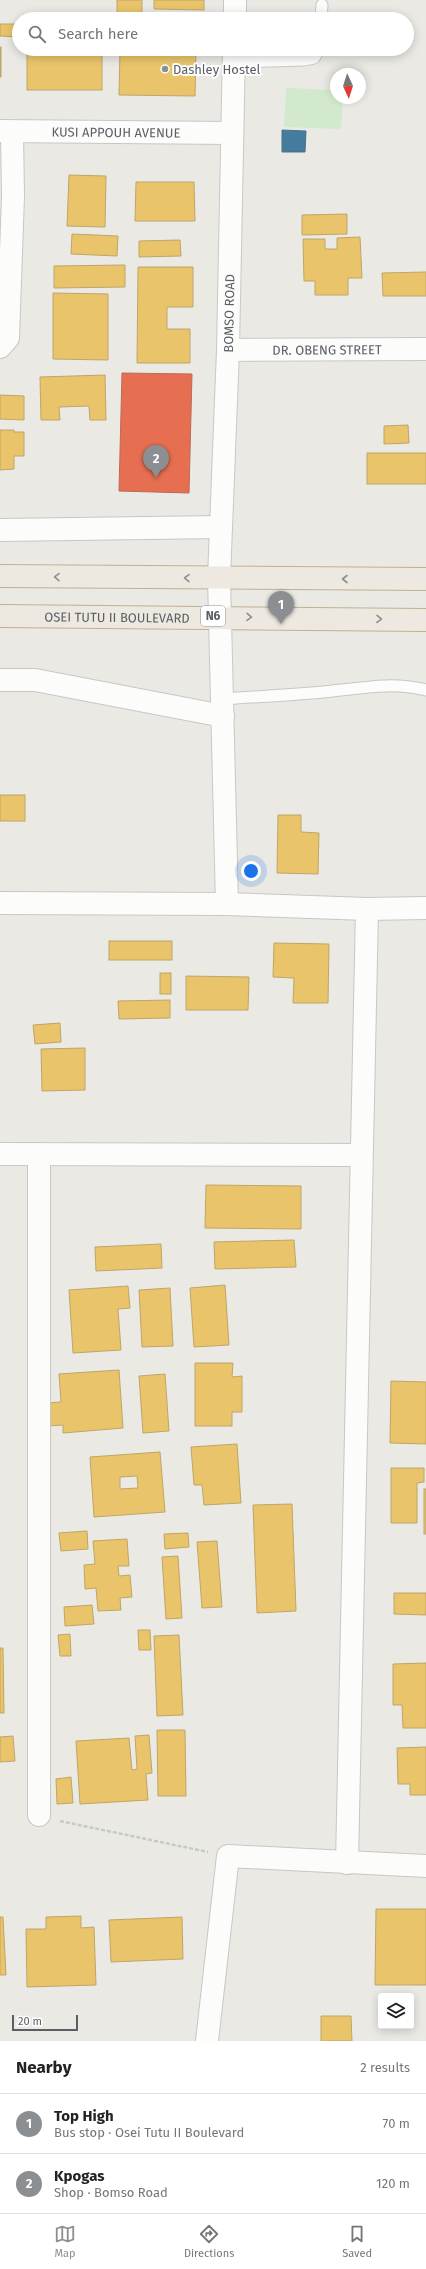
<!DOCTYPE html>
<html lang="en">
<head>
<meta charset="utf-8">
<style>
  body { margin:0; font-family:"Fira Sans",sans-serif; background:#f2f2f2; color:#222 }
  .controls { position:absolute; right:12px; bottom:12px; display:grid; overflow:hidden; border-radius:4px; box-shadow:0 2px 10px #0003 }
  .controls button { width:36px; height:36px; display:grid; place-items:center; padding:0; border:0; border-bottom:1px solid #e0e0e0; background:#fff; color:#222; font:20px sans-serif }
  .compass { position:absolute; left:330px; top:68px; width:36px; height:36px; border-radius:50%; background:#fff; box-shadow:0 2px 10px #0003; rotate:176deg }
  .scale { position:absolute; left:12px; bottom:10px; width:66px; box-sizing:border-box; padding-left:4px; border:2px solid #595f64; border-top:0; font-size:11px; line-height:14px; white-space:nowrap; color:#595f64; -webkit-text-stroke:3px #fff; paint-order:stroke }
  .you { position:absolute; left:251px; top:871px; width:14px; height:14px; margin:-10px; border:3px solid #fff; border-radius:50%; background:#1a73e8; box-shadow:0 0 0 6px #1a73e833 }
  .badge { display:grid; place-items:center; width:26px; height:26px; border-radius:50%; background:#8c8f91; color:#fff; font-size:13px; font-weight:700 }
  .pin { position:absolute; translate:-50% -33px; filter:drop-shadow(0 1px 2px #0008) }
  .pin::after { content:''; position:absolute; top:21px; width:14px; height:12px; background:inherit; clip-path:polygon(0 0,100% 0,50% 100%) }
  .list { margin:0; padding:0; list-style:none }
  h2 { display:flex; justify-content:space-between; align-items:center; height:52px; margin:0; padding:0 16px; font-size:17px }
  h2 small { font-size:13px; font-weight:400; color:#767676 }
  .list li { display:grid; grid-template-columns:26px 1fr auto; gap:12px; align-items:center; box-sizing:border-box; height:60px; padding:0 16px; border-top:1px solid #e0e0e0 }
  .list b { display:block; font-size:15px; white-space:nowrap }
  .list p { margin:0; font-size:13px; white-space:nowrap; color:#767676 }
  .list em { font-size:13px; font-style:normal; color:#767676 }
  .icon { flex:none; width:22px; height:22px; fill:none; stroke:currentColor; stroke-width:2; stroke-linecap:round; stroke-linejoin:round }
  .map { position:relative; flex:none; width:426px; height:2041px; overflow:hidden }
  .search { position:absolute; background:#fff; box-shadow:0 2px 10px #0003; left:12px; right:12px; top:12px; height:44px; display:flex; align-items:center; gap:10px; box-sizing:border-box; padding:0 14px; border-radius:22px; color:#767676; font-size:15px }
  .sheet { height:172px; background:#fff }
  nav { display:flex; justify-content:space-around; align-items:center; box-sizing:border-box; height:56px; border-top:1px solid #e0e0e0; background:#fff; font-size:11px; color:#767676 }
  nav a { display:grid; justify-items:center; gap:2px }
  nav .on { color:#8c8f91 }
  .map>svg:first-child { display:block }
</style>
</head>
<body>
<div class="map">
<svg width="426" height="2041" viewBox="0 0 426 2041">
  <rect width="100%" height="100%" fill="#ebe9e4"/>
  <path fill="#d3e9cd" d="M286,88L336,90V98H343L341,129L284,127Z"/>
  <g fill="#e9c46a" stroke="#bea668" fill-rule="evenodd">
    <rect x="117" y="0" width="25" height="13"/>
    <path d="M154,0H204V10L154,9Z"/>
    <path d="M0,24H18L17,37L0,36Z"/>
    <rect x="0" y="47" width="1" height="30"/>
    <path d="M120,49H196L195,96L119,95Z"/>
    <rect x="27" y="53" width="75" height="37"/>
    <path d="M69,175L106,176L105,227L67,226Z"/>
    <path d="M136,182H194L195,221H135Z"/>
    <path d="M347,214V234L302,235V215Z"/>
    <path d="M72,234L118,236L117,256L71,254Z"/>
    <path d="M360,237L362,278H348V295H315V281H304L303,239H325V249H337V238Z"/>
    <path d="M180,240L181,256L139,257V241Z"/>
    <path d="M125,265V287L54,288V266Z"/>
    <path d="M138,267H193V307H167V329H190V363H137Z"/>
    <path d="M426,272V296H383L382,273Z"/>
    <path d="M53,293L108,294V360L53,359Z"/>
    <path d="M105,375L106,420H90L89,406L59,407L60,420H41L40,377Z"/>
    <path d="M0,395L24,396V420L0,419Z"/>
    <path d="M408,425L409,443L384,444V426Z"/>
    <path d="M0,430H14V432H24V456H14V469L0,470Z"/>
    <rect x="367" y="453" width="59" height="31"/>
    <rect x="0" y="795" width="25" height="26"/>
    <path d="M278,815H301V832L319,833L318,874L277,873Z"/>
    <rect x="109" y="941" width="63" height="19"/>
    <path d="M274,943L329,944L328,1003H293L294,978L273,977Z"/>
    <rect x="160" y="973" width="11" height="21"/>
    <path d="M186,976L249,977L248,1010H186Z"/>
    <path d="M170,1000V1018L119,1019L118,1001Z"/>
    <path d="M60,1023L61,1042L35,1044L33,1025Z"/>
    <path d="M85,1048V1090L42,1091L41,1049Z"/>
    <path d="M206,1185L301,1186V1229L205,1228Z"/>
    <path d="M294,1240L296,1267L215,1269L214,1242Z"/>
    <path d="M161,1244L162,1268L96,1271L95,1247Z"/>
    <path d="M225,1285L229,1345L194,1347L190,1288Z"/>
    <path d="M128,1286L130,1308L118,1309L121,1350L73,1353L69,1290Z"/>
    <path d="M170,1288L173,1346L142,1347L139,1290Z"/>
    <path d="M195,1363H233L232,1377L242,1376V1412H232V1426H195Z"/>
    <path d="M119,1370L123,1428L63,1433V1425L48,1426L47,1403L61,1402L59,1374Z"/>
    <path d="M165,1374L169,1431L143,1433L139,1376Z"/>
    <path d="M391,1381L426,1382V1444L390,1443Z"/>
    <path d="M237,1444L241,1503L204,1505L202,1485H194L191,1447Z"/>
    <path d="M160,1452L165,1512L94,1517L90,1457ZM137,1476L138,1488L120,1489V1477Z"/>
    <path d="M391,1468H424V1482L417,1483V1523H391Z"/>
    <rect x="424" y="1489" width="2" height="45"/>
    <path d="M292,1504L296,1611L257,1613L253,1505Z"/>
    <path d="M87,1531L88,1549L61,1551L59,1533Z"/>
    <path d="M188,1533L189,1547L165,1549L164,1534Z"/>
    <path d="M127,1539L129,1566H118L119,1576L130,1575L132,1597L120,1598L121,1610L98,1611L96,1588L85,1589L84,1565L95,1564L93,1541Z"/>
    <path d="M217,1541L222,1607L202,1608L197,1542Z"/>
    <path d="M178,1556L182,1618L166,1619L162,1557Z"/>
    <path d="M394,1593H426V1615L394,1614Z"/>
    <path d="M92,1605L94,1624L65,1626L64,1607Z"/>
    <path d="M138,1630H150L151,1650H139Z"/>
    <path d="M70,1634L71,1656H60L58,1635Z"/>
    <path d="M179,1635L183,1715L157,1716L154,1636Z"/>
    <path d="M0,1648H3L4,1713H0Z"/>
    <path d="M426,1663V1728H403L402,1705H393V1664Z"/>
    <path d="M157,1730H185L186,1796H158Z"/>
    <path d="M149,1735L152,1773L146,1774L148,1800L80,1804L76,1741L129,1738L132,1770L137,1769L135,1736Z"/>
    <path d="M13,1736L15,1761L0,1762V1737Z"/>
    <path d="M426,1747V1795H410V1784H398L397,1748Z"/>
    <path d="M71,1777L73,1803L57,1804L56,1779Z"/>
    <path d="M376,1909H426V1985H375Z"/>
    <path d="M81,1916V1928L94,1927L96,1985L27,1987L26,1929H46V1917Z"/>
    <path d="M0,1917H3L6,1975H0Z"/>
    <path d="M182,1917L183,1959L111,1962L109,1920Z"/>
    <path d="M321,2016H351L352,2041H321Z"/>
  </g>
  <path fill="#e76f51" stroke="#bc6a57" d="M122,373L192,374L189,493L119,491Z"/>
  <path fill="#457b9d" stroke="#4b738c" d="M282,130L306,131L305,152H282Z"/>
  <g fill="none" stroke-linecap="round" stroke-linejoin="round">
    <defs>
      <g id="lane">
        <path d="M321,19L322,5"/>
        <path d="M234,62L304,60L314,58L319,49"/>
        <path d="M223,699C262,696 302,695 341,690C374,687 393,682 426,690"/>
      </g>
      <g id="street">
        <path id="s1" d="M0,131L232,133"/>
        <path d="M0,347L8,338L13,196L12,132"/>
        <path id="s2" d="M228,350L426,349"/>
        <path d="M0,530L221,527"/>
        <path d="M0,680H35L223,716"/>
        <path d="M227,904L367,909L426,908"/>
        <path d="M0,1154L361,1155"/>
        <path d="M39,1815V1155"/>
        <path d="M347,1863L367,909"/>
        <path d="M207,2041L228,1856L426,1866"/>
      </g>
      <g id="secondary">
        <path d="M235,19V0"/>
        <path id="s3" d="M0,903L227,904L219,578L228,350L234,49"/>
      </g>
      <g id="highway">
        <path d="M0,576L426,579"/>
        <path id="s4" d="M0,616L426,620"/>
      </g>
    </defs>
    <use href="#lane" stroke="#c7c7c7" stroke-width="13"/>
    <use href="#street" stroke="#c7c7c7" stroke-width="24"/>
    <use href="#secondary" stroke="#c8c8c8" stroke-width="24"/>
    <use href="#highway" stroke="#c2af92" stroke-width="24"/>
    <path stroke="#c3cbc7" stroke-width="2.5" stroke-dasharray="4 2" stroke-linecap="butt" d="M60,1821L208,1852"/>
    <use href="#lane" stroke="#fcfcfb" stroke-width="11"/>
    <use href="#street" stroke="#fcfcfb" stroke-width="22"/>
    <use href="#secondary" stroke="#fcfcfb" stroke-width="22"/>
    <use href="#highway" stroke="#eee9e0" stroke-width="22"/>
  </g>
  <defs><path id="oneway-chevron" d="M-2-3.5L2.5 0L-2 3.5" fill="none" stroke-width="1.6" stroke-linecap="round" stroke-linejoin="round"/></defs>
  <g stroke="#8d8f8f">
    <use href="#oneway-chevron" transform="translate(57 577) rotate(-179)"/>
    <use href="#oneway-chevron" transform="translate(187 578) rotate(-179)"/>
    <use href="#oneway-chevron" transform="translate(345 579) rotate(-180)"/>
    <use href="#oneway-chevron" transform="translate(249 617) rotate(1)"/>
    <use href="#oneway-chevron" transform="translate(379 619) rotate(1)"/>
  </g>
  <circle fill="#8c8f91" stroke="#fff" stroke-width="1.5" cx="165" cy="69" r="4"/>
  <g text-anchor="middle" stroke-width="4" stroke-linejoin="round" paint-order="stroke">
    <rect fill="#fff" stroke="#8b8f92" stroke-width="1" x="201" y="606" width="24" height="20" rx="3"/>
    <g font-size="12" font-weight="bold" fill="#595f64">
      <text x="213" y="620">N6</text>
    </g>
    <g font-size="13" fill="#595f64" stroke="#fff" text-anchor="start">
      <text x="173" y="74">Dashley Hostel</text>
    </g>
    <g font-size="13" fill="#595f64" stroke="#fff">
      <text dy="5" stroke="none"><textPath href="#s1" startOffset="116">KUSI APPOUH AVENUE</textPath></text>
      <text dy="5" stroke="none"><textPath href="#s3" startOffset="818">BOMSO ROAD</textPath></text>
      <text dy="5" stroke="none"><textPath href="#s2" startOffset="99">DR. OBENG STREET</textPath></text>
      <text dy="5" stroke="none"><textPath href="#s4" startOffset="117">OSEI TUTU II BOULEVARD</textPath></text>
    </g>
  </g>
</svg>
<div class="controls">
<button><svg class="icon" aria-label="layers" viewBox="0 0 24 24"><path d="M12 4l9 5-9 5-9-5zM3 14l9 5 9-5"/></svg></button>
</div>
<svg class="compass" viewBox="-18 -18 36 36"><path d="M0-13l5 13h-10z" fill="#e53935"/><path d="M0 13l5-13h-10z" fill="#767676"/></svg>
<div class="scale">20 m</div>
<div class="you"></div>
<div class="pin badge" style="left:281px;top:624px">1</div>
<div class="pin badge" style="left:156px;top:478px">2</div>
<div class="search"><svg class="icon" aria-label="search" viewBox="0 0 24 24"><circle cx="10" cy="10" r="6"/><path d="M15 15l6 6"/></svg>Search here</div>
</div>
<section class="sheet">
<h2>Nearby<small>2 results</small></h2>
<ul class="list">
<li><span class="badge">1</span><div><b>Top High</b><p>Bus stop · Osei Tutu II Boulevard</p></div><em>70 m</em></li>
<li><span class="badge">2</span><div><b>Kpogas</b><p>Shop · Bomso Road</p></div><em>120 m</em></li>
</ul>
</section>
<nav>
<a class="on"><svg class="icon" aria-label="map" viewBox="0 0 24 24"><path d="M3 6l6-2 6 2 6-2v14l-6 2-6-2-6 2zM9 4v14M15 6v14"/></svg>Map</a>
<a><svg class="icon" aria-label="directions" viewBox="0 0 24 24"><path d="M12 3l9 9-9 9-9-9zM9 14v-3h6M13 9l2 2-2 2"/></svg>Directions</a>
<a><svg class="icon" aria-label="saved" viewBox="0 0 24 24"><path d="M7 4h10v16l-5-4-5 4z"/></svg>Saved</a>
</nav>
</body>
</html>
